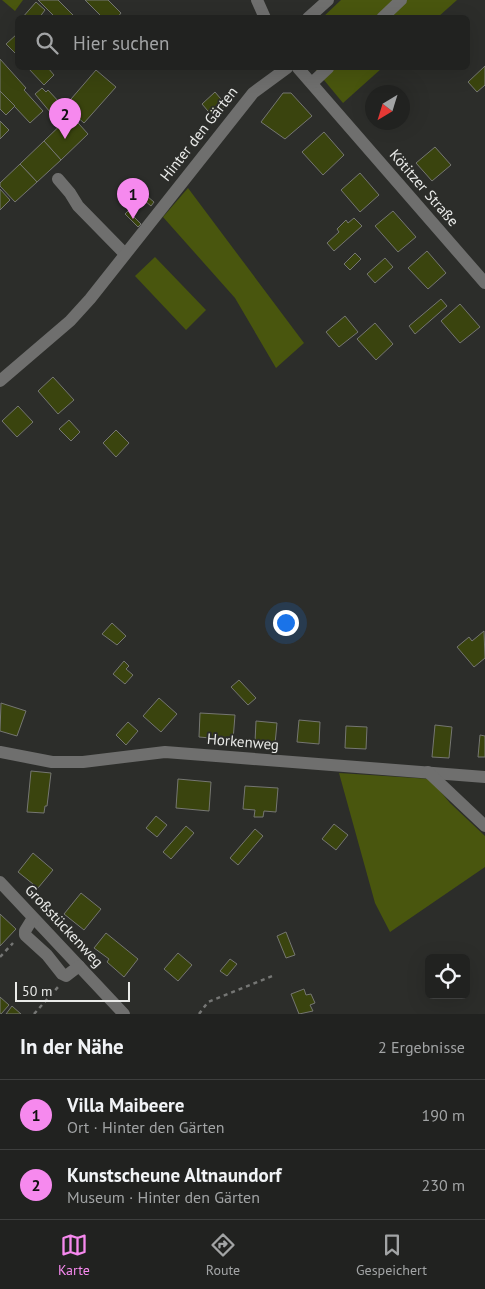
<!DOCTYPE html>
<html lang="de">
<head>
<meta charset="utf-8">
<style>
  body { margin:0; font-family:"PT Sans",sans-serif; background:#292a29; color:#f1f3f6 }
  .controls { position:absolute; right:15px; bottom:15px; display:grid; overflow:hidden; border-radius:8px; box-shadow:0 5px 20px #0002 }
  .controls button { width:45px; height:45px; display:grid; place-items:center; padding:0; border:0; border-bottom:1px solid #3e3f3e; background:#212220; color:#f1f3f6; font:25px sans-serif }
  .compass { position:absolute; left:365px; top:85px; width:45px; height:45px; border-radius:50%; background:#212220; box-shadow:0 5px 20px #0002; rotate:218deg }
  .scale { position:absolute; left:15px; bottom:12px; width:115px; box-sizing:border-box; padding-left:5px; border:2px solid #e9eae8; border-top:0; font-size:14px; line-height:18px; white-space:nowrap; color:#e9eae8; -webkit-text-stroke:4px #2c2d2a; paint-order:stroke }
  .you { position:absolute; left:285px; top:622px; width:18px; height:18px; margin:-12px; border:4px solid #fff; border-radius:50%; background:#1a73e8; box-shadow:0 0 0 8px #1a73e833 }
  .badge { display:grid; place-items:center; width:32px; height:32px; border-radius:50%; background:#f689ee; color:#111; font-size:16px; font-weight:700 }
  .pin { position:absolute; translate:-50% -41px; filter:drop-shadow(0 1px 2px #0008) }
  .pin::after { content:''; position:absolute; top:26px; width:18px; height:15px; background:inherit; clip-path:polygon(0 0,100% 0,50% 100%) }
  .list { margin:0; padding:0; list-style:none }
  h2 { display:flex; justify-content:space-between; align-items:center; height:65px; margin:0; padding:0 20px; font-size:21px }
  h2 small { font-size:16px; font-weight:400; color:#a2a4a5 }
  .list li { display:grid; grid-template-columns:32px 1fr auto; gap:15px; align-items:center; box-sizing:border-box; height:70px; padding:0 20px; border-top:1px solid #3e3f3e }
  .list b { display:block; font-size:19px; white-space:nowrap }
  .list p { margin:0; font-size:16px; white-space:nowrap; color:#a2a4a5 }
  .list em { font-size:16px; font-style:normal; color:#a2a4a5 }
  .icon { flex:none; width:28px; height:28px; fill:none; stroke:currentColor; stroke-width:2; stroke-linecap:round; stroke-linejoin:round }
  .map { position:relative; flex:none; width:485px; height:1014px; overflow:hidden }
  .search { position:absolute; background:#212220; box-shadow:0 5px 20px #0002; left:15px; right:15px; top:15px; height:55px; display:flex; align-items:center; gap:12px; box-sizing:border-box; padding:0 18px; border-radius:8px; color:#a2a4a5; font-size:19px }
  .sheet { height:205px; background:#212220 }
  nav { display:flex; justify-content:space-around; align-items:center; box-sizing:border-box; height:70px; border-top:1px solid #3e3f3e; background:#212220; font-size:14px; color:#a2a4a5 }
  nav a { display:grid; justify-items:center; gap:2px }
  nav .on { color:#f689ee }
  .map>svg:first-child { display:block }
</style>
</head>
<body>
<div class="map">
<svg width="485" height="1014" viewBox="0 0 485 1014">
  <rect width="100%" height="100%" fill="#2c2d2a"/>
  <g fill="#49560e">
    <path d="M2,0H23L15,11Z"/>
    <path d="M341,0H457L438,17L322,18Z"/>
    <path d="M314,68H382L343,103Z"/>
    <path d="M188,188L304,343L276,368L235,298L163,217Z"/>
    <path d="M155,257L206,310L186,330L135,276Z"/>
    <path d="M339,773L430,779L450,803L485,836V867L390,932L375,903Z"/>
  </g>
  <g fill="#3a440e" stroke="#757672">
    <path d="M38,0H58L76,18H56Z"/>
    <path d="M85,0H108L121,13L117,18H103Z"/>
    <path d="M36,2L45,10L39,18H22Z"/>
    <path d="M17,34H18V56L6,44Z"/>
    <path d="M0,59L26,88L24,90L43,111L30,123L0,91Z"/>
    <path d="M485,66V85L477,92L468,82Z"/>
    <path d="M28,68H48L54,75L44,85Z"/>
    <path d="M96,70L116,87L84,123L65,106Z"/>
    <path d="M42,88L46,92L48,90L60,103L50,112L35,94Z"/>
    <path d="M0,91L15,106L6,115L0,109Z"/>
    <path d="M215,92L226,105L213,117L202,104Z"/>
    <path d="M283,93H291L312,116L285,139L261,122Z"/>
    <path d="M71,115L88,134L61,160L44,141Z"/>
    <path d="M0,121L9,130L0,139Z"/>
    <path d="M324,132L344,155L323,175L302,152Z"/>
    <path d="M44,141L61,160L37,182L20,164Z"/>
    <path d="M435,147L451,165L432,181L416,163Z"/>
    <path d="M20,164L37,182L15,202L0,186V183Z"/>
    <path d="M360,173L379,195L360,212L341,190Z"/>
    <path d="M0,189L10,200L0,210Z"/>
    <path d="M148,197L154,202L151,206L144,200Z"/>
    <path d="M128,211L141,224L138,227L125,214Z"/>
    <path d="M393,211L416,237L398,252L375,226Z"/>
    <path d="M354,218L362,226L334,251L327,243L339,232L337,229L346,220L348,223Z"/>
    <path d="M427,251L446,273L428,289L408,268Z"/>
    <path d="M355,253L361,259L350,270L344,264Z"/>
    <path d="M385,258L393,267L375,283L367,274Z"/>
    <path d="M441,299L447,306L415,334L409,326Z"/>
    <path d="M460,304L480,327L460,343L441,321Z"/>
    <path d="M345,316L358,332L339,347L326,332Z"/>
    <path d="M375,323L393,344L376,360L357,339Z"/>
    <path d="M53,377L74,400L58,414L38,391Z"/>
    <path d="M18,406L33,422L17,437L2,421Z"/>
    <path d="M69,420L80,432L71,441L59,429Z"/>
    <path d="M116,430L129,443L116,457L103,443Z"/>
    <path d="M112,623L126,636L117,645L102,634Z"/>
    <path d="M484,631L485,658L474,667L457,647L469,637L472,641Z"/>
    <path d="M124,661L129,666L126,669L133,675L125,684L113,674Z"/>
    <path d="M239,680L256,698L248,705L231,687Z"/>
    <path d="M159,698L177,714L161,732L143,716Z"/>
    <path d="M1,703L26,711L17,736L0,731Z"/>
    <path d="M200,713L235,715L233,740L199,737Z"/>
    <path d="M299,720L320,722L319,744L297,742Z"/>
    <path d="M256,721L277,723L275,744L255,742Z"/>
    <path d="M128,722L138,731L126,745L116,735Z"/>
    <path d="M435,725L452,727L449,758L432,757Z"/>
    <path d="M346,726L367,727L366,749L345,748Z"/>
    <path d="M480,735L485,736V757H478Z"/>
    <path d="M31,771L51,773L47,806H45L44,813L27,812Z"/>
    <path d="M178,779L211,782L209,811L176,808Z"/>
    <path d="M245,786L278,788L276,812L264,811L263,817H254L255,810L243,809Z"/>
    <path d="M156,816L167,825L157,837L146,828Z"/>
    <path d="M334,824L348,835L336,850L322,839Z"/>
    <path d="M186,826L194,833L171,859L163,852Z"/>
    <path d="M255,829L263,836L238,865L230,858Z"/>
    <path d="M33,853L53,870L38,888L18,872Z"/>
    <path d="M81,893L101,909L84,930L64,914Z"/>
    <path d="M0,914L16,929L0,946Z"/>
    <path d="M286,932L295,955L286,958L277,936Z"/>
    <path d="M106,933L138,959L124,977L107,962L109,959L94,948Z"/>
    <path d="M178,953L192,965L178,981L164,969Z"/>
    <path d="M230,959L237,964L227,976L220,971Z"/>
    <path d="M304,989L306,995L311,994L315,1003L310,1005L313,1011L299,1014L291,994Z"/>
    <path d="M0,997L9,1005L1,1014H0Z"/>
    <path d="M12,1006L21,1014H6Z"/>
  </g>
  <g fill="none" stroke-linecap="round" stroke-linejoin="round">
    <g stroke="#757674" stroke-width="2.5" stroke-dasharray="4 4" stroke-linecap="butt">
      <path d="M0,957L13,943"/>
      <path d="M34,1014L58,987"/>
      <path d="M199,1014L208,1002L275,975"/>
    </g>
    <g stroke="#6f6f6e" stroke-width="12">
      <path d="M257,0L265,18"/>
      <path d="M308,18L328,0"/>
      <path d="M382,18L401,0"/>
      <path d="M298,68L485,283"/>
      <path d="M312,83L328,68"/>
      <path d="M58,179L70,193L78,206L125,254"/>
      <path d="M0,381L70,321L90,299L253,93L287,68"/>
      <path d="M0,752L52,762H83L165,752L485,777"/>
      <path d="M428,772L485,826"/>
      <path d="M0,882L124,1014"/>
      <path d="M33,918L25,931V935L47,955L62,974L66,976L79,966"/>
    </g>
  </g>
  <g text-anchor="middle" stroke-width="4" stroke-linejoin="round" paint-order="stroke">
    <g font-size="15" fill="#e9eae8" stroke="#2c2d2a">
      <text transform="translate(199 134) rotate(-52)" y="5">Hinter den Gärten</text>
      <text transform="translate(424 188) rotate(49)" y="5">Kötitzer Straße</text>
      <text transform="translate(243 742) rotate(5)" y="5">Horkenweg</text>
      <text transform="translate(64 926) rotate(47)" y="5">Großstückenweg</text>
    </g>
  </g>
</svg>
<div class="controls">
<button><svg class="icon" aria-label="locate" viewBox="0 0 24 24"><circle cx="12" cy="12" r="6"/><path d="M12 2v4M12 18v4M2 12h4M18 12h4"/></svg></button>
</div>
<svg class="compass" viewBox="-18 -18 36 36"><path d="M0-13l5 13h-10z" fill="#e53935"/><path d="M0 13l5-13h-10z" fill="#a2a4a5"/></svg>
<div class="scale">50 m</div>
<div class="you"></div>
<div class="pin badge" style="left:133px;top:219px">1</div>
<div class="pin badge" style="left:65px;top:139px">2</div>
<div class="search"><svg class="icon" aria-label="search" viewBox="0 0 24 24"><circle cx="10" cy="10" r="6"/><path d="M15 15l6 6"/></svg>Hier suchen</div>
</div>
<section class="sheet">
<h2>In der Nähe<small>2 Ergebnisse</small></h2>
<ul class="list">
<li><span class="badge">1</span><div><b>Villa Maibeere</b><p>Ort · Hinter den Gärten</p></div><em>190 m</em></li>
<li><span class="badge">2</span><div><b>Kunstscheune Altnaundorf</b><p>Museum · Hinter den Gärten</p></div><em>230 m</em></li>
</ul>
</section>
<nav>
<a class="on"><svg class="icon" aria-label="map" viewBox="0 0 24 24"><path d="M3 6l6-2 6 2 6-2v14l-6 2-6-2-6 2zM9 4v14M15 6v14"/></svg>Karte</a>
<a><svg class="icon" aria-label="directions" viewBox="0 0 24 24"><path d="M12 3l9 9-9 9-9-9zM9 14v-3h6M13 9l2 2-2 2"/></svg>Route</a>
<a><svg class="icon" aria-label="saved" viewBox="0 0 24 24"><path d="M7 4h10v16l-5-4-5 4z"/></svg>Gespeichert</a>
</nav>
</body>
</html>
